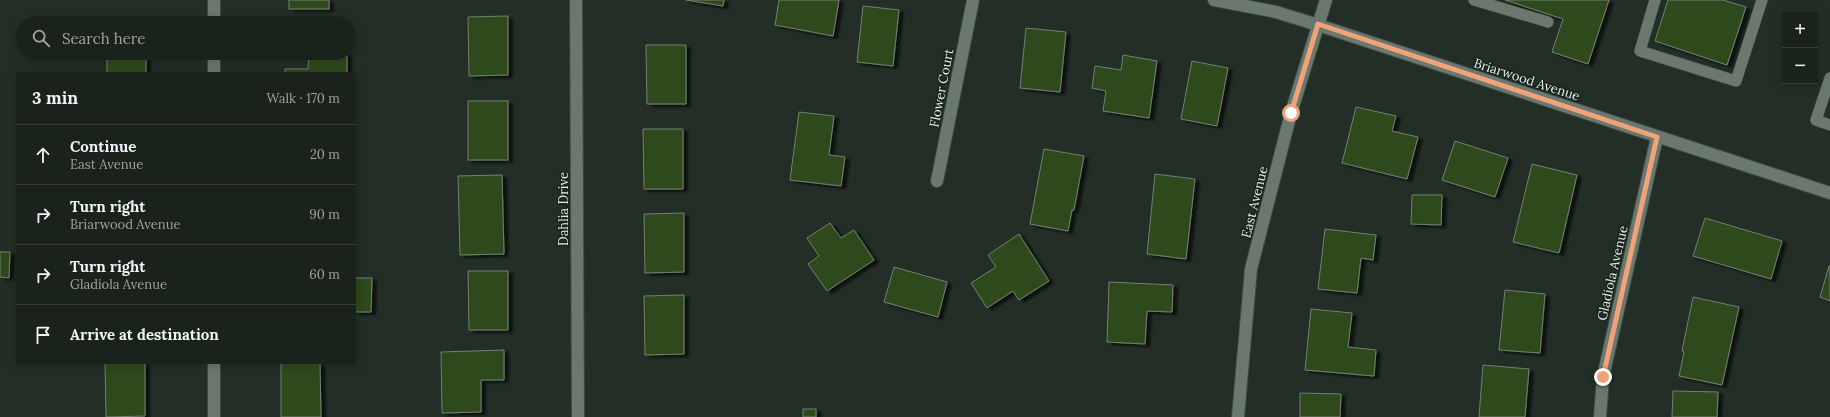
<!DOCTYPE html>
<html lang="en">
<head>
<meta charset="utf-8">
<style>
  body { margin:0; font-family:Lora,serif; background:#232a25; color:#f1f3f6 }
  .controls { position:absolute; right:12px; top:12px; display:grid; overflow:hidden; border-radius:0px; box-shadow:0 2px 10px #0003 }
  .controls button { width:36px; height:36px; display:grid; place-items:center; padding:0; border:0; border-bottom:1px solid #383f3b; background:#1a221c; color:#f1f3f6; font:20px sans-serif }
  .stop { position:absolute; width:12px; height:12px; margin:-9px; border:3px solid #f0a279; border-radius:50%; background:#fff }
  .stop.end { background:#f0a279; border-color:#fff; box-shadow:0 1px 4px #0008 }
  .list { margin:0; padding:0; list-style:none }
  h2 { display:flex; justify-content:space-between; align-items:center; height:52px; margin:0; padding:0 16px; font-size:17px }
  h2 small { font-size:13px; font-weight:400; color:#9fa4a3 }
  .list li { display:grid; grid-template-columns:26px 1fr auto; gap:12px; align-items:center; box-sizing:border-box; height:60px; padding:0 16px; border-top:1px solid #383f3b }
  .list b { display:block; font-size:15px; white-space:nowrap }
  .list p { margin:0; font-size:13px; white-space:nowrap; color:#9fa4a3 }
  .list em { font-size:13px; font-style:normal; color:#9fa4a3 }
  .icon { flex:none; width:22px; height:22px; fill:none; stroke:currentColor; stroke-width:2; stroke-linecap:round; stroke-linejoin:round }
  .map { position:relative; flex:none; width:1830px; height:417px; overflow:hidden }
  .search { position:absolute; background:#1a221c; box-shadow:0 2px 10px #0003; left:16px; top:16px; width:340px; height:44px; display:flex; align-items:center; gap:10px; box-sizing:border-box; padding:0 14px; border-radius:22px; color:#9fa4a3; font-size:15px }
  .panel { position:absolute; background:#1a221c; box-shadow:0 2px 10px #0003; left:16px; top:72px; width:340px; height:292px; border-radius:0px }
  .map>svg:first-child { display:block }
</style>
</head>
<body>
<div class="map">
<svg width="1830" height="417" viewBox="0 0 1830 417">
  <defs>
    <filter id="shadow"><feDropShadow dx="4.5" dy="2.5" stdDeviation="1" flood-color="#0009"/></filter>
  </defs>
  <rect width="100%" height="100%" fill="#222e26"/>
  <g fill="#2e481d" stroke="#767f72" filter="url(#shadow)">
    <rect x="289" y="0" width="40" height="9"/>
    <path d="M686,0H724L723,6Z"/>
    <path d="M779,0H839L833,36L775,25Z"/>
    <path d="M1505,0H1609L1588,64L1552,52L1563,19Z"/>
    <path d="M1668,0H1723L1746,7L1727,65L1655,41Z"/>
    <path d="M863,6L899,10L893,66L857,62Z"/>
    <path d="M508,16V75L469,76L468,17Z"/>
    <rect x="107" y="20" width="39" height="3"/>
    <path d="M1026,28L1066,32L1060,92L1020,88Z"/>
    <path d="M646,45H686V104H647Z"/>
    <rect x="107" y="53" width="39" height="20"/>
    <path d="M309,53H347V73H285V69H308Z"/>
    <path d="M1123,55L1157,61L1149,118L1103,111L1106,91L1092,88L1095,66L1121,70Z"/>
    <path d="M1192,61L1228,68L1217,126L1181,119Z"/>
    <rect x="468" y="101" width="40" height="59"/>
    <path d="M1356,107L1396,116L1392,131L1418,137L1407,179L1342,163Z"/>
    <path d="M799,112L834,116L829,155L845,157L841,186L790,180Z"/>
    <path d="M643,129H683V189H644Z"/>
    <path d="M1455,141L1508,158L1495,197L1442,180Z"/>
    <path d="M1044,149L1084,156L1074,210H1072L1068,231L1030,224Z"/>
    <path d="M1532,164L1577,175L1559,253L1513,242Z"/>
    <path d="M1155,174L1195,179L1186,259L1147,254Z"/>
    <path d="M502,175L504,254L460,255L458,176Z"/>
    <path d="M1412,195H1442L1441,225L1411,224Z"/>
    <path d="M684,213V272L645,273L644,214Z"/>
    <path d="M1705,218L1782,241L1771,279L1693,256Z"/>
    <path d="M830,223L841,238L854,230L874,260L827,291L808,264L819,256L807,238Z"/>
    <path d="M1325,229L1376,235L1373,260L1361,258L1357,293L1318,289Z"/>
    <path d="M1019,234L1049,281L1019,300L1013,291L987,308L971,283L996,267L988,255Z"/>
    <path d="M0,252H10L9,278L0,277Z"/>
    <path d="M1829,266H1830V301L1820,297Z"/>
    <path d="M894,267L947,282L938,317L884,302Z"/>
    <path d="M468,271H508V330H469Z"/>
    <path d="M355,278H372L371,312H355Z"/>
    <path d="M1109,282L1173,285L1172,312L1147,311L1145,344L1107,342Z"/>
    <path d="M1505,290L1545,294L1540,353L1499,350Z"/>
    <path d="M684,295V354L645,355L644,296Z"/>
    <path d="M1693,297L1739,307L1722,385L1679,376L1684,352L1682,351Z"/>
    <path d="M1311,309L1352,313L1348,347L1376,350L1374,376L1305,370Z"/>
    <path d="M504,350V380H481V412L442,413L441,352Z"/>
    <path d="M105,363H145V416L106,417Z"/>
    <path d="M281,363H320L321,417H281Z"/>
    <path d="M1483,365L1529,369L1525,417H1479Z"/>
    <path d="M1673,391L1718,392L1717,417H1672Z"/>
    <path d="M1300,393L1341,394L1340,417H1300Z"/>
    <rect x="803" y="409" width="13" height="8"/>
  </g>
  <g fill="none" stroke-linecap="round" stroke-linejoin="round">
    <defs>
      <g id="lane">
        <path d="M1474,0L1548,22"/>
        <path d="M1655,0L1640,51L1736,81L1762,0"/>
        <path d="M1830,78L1816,120L1830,125"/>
      </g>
      <g id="street">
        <path d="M214,0V23"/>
        <path d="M576,0L578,417"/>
        <path d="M1214,0L1276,12L1318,25L1830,193"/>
        <path d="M214,53V73"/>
        <path d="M937,181L973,0"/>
        <path d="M214,363V417"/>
        <path d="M1238,417L1251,269L1291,113L1326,0"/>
        <path d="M1600,417L1603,377L1657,137"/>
      </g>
    </defs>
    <use href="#lane" stroke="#404a43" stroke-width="12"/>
    <use href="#street" stroke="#404a43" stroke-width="14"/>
    <use href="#lane" stroke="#6a786f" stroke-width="11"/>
    <use href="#street" stroke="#6a786f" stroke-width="12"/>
  </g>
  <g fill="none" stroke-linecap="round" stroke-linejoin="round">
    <path stroke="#f0a279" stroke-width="5" d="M1291,113L1318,24L1657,137L1603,377"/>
  </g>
  <g text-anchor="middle" stroke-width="3" stroke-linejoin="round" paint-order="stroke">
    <g font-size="13" fill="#e6eee8" stroke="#18241d">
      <text transform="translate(1527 79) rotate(18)" y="5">Briarwood Avenue</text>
      <text transform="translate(941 88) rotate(-79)" y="5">Flower Court</text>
      <text transform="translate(1254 202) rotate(-76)" y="5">East Avenue</text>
      <text transform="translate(563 209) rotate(-90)" y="5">Dahlia Drive</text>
      <text transform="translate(1612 273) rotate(-77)" y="5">Gladiola Avenue</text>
    </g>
  </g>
</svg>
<div class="controls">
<button>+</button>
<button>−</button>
</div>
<div class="stop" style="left:1291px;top:113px"></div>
<div class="stop end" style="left:1603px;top:377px"></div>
<div class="search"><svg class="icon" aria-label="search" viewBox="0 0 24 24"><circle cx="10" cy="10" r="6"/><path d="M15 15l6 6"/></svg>Search here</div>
<section class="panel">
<h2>3 min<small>Walk · 170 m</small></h2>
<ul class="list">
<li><svg class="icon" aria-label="ahead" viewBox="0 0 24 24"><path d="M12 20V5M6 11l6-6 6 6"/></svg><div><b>Continue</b><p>East Avenue</p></div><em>20 m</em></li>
<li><svg class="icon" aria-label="right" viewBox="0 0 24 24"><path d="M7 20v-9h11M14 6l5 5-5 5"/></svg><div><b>Turn right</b><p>Briarwood Avenue</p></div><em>90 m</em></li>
<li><svg class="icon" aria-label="right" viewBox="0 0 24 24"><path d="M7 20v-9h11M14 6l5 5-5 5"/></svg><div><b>Turn right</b><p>Gladiola Avenue</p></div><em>60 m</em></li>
<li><svg class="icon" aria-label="arrive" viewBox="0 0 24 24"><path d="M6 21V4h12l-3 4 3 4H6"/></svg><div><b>Arrive at destination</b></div></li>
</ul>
</section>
</div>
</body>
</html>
